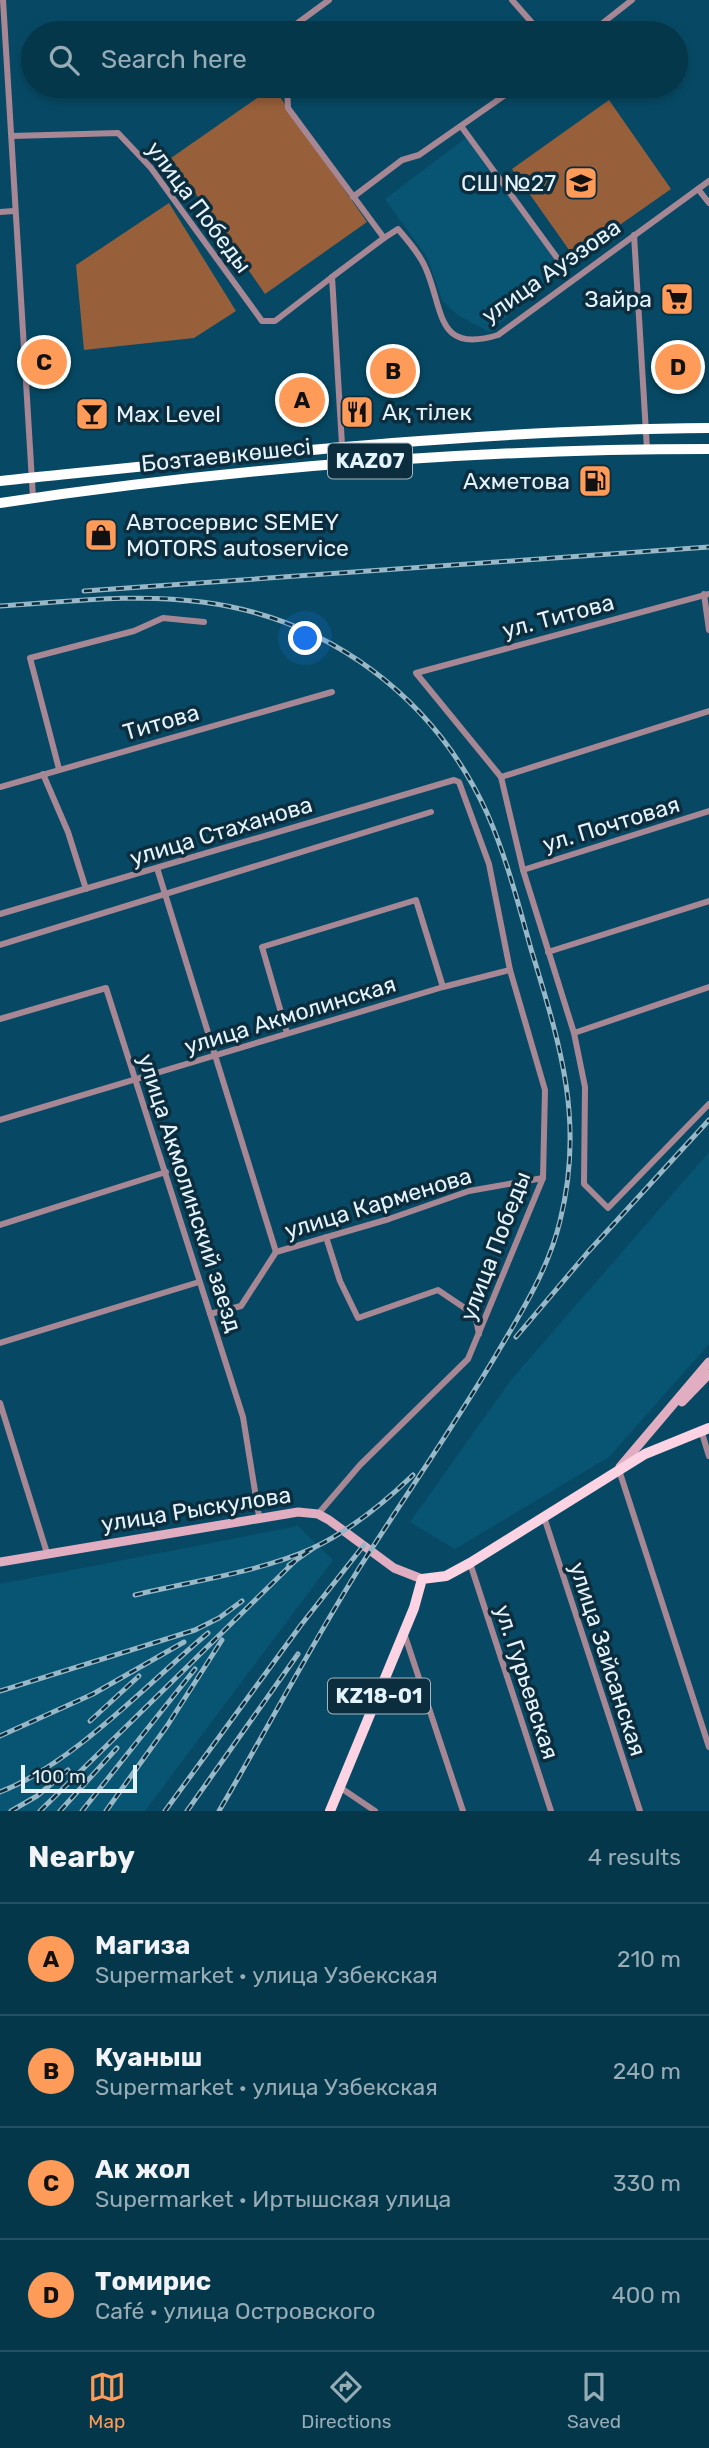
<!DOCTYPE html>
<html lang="en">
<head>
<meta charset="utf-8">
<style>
  body { margin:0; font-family:Rubik,sans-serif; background:#0e3f52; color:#f1f3f6 }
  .scale { position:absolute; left:21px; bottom:18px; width:116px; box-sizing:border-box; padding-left:7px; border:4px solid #e5f3fc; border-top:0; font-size:19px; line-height:24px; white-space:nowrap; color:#e5f3fc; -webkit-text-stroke:5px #0c2d3d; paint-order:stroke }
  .you { position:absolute; left:306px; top:639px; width:24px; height:24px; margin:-18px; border:5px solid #fff; border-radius:50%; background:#1a73e8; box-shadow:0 0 0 10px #1a73e833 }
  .badge { display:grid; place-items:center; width:46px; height:46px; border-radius:50%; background:#fe9b58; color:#111; font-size:23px; font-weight:700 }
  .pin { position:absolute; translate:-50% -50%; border:4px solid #fff; box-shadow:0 2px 7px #0006 }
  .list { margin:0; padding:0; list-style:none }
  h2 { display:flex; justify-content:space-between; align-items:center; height:91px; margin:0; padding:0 28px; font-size:30px }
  h2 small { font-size:23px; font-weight:400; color:#97acb5 }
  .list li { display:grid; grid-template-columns:46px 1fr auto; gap:21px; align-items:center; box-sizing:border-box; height:112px; padding:0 28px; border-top:2px solid #265163 }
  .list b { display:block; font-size:26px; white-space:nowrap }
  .list p { margin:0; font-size:23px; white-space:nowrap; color:#97acb5 }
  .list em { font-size:23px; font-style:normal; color:#97acb5 }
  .icon { flex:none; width:38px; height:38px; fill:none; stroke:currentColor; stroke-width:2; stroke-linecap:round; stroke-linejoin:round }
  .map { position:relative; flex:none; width:709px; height:1811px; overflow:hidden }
  .search { position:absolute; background:#05374b; box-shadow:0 4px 10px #0003; left:21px; right:21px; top:21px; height:77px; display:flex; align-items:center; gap:18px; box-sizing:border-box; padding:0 24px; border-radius:38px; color:#97acb5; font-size:26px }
  .sheet { height:539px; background:#05374b }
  nav { display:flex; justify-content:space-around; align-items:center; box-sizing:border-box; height:98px; border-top:2px solid #265163; background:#05374b; font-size:19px; color:#97acb5 }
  nav a { display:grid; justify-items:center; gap:4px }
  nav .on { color:#fe9b58 }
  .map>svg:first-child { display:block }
</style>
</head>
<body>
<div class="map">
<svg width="709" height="1811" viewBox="0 0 709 1811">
  <rect width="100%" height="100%" fill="#074964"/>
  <g fill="#085473">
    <path d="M466,138L563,269L490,332L459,316L443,302L427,257L385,199Z"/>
    <path d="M709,1152V1344L609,1457L455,1549L410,1522L511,1380Z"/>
    <path d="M298,1526L333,1560L145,1811H0V1584Z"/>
  </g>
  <g fill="#975f3a">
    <path d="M273,87L367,222L265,294L171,158Z"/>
    <path d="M609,100L671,189L574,257L512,169Z"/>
    <path d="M169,203L236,311L194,338L84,350L76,265Z"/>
  </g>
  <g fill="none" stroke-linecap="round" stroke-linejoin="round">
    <g stroke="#a78794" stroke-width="6">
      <path d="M3,0L33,498"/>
      <path d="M512,0L541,33"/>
      <path d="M284,33L329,0"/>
      <path d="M590,33L632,0"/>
      <path d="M287,86L288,108L384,238L332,277L342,445"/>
      <path d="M461,126L563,266"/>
      <path d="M12,136L118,133L151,168L262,321H275L332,277"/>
      <path d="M698,189L709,203"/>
      <path d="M353,197L402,160L419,155L518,86"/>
      <path d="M0,212L14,211"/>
      <path d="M634,235L647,449"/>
      <path d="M384,238L398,229C408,241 420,254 426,269C444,311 436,354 498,335L709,181"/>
      <path d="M704,594L709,630"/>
      <path d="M709,594L416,673L501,777L523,870L574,1033L585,1087L584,1184L608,1208L709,1104"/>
      <path d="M59,769L30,658L134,631L163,618L204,622"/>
      <path d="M43,774L68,832L86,889"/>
      <path d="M501,777L709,711"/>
      <path d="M0,787L332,692"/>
      <path d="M157,868L276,1252"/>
      <path d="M523,870L709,811"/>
      <path d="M0,914L454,780L459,782L489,864L510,970L545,1090L543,1178L468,1359L360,1465L318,1514"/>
      <path d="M0,945L431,812"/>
      <path d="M548,952L709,901"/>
      <path d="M0,1019L106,988L243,1417L259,1516"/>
      <path d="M287,1033L262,947L416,900L443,987"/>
      <path d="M574,1033L709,987"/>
      <path d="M0,1120L443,987L510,970"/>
      <path d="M0,1225L166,1172"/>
      <path d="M326,1237L340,1281L358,1318L438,1290L475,1315L479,1334"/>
      <path d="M210,1314L241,1306L276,1252L389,1219L469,1191L543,1178"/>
      <path d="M0,1343L199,1282"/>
      <path d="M0,1403L47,1553"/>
      <path d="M701,1430L709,1456"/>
      <path d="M619,1470L709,1747"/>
      <path d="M544,1517L640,1811"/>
      <path d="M470,1563L551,1811"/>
      <path d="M404,1633L463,1811"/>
      <path d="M341,1788L375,1811"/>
    </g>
    <g stroke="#e0adc1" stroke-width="9">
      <path d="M682,1402L709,1374"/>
      <path d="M620,1467L709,1362"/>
      <path d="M0,1562L298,1512L318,1514L329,1520L394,1568L422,1579"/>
    </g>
    <path stroke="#fbd3e2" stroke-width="10" d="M330,1811L414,1608L422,1579L446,1576L470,1563L645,1454L709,1428"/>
    <g stroke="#fefefe" stroke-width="10">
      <path d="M0,481C236,457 471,430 709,428"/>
      <path d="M0,503C234,468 472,449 709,449"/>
    </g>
    <defs>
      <g id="rail">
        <path d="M84,591L709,547"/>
        <path d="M0,606C66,602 136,593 202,602C328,618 434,697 487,813C506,856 518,903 531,949C560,1044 585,1121 560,1221C549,1267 523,1310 499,1350C455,1425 405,1496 358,1570C309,1649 266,1731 219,1811"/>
        <path d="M516,1337L588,1252L709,1120"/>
        <path d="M289,1565L315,1547"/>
        <path d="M135,1595C192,1581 260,1572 313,1548C349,1531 385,1502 413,1475"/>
        <path d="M0,1691L195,1630L219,1618L242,1601"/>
        <path d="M90,1721L139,1676"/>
        <path d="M0,1736L93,1694L184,1642"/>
        <path d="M0,1792C73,1764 148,1683 208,1633"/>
        <path d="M11,1811L37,1796L68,1770"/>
        <path d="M40,1811L295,1561"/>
        <path d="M60,1811L117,1748"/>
        <path d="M82,1811L195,1669"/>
        <path d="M106,1811L167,1726L222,1640"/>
        <path d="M165,1811L301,1625L364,1545"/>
        <path d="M187,1811L298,1654"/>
      </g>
    </defs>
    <use href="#rail" stroke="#98b8c7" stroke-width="5"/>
    <use href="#rail" stroke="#0c2d3d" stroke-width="2.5" stroke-dasharray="8" stroke-linecap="butt"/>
  </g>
  <defs>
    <symbol id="school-square" viewBox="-11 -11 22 22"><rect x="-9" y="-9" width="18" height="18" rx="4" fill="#fe9b58" stroke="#0c2d3d"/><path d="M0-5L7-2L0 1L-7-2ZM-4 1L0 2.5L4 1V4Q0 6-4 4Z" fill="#111"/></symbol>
    <symbol id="supermarket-square" viewBox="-11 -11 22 22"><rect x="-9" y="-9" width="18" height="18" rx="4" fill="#fe9b58" stroke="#0c2d3d"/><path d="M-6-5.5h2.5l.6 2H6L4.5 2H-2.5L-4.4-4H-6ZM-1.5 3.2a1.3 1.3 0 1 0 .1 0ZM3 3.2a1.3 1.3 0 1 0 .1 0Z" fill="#111"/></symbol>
    <symbol id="restaurant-square" viewBox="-11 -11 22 22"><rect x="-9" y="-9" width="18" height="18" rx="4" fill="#fe9b58" stroke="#0c2d3d"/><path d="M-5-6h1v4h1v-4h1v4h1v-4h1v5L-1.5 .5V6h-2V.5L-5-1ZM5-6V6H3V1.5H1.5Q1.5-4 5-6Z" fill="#111"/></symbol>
    <symbol id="bar-square" viewBox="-11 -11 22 22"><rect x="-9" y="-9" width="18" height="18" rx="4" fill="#fe9b58" stroke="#0c2d3d"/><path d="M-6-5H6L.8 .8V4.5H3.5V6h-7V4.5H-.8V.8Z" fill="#111"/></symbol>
    <symbol id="fuel-square" viewBox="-11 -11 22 22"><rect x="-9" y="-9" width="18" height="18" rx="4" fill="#fe9b58" stroke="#0c2d3d"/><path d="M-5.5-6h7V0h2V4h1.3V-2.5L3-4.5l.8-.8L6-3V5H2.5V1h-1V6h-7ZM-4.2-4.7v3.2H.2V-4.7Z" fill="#111"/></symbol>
    <symbol id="shop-square" viewBox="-11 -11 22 22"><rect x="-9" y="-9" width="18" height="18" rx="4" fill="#fe9b58" stroke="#0c2d3d"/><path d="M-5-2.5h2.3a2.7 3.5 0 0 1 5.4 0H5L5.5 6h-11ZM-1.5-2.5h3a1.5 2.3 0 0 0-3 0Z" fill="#111"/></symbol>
  </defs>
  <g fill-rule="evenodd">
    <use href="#school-square" x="562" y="164" width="38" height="38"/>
    <use href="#supermarket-square" x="658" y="280" width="38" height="38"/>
    <use href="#restaurant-square" x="338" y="393" width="38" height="38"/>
    <use href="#bar-square" x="73" y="395" width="38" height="38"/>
    <use href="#fuel-square" x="576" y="462" width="38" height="38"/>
    <use href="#shop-square" x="82" y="516" width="38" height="38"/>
  </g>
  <g text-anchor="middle" stroke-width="7" stroke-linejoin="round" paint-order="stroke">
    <g fill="#0c2d3d" stroke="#a4b8c3" stroke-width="2">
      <rect x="328" y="443.5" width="84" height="35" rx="5"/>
      <rect x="328" y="1678.5" width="102" height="35" rx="5"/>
    </g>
    <g font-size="21" font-weight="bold" fill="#e5f3fc">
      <text x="370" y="468">KAZ07</text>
      <text x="379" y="1703">KZ18-01</text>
    </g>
    <g font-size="23" fill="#e5f3fc" stroke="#0c2d3d" text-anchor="end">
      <text x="556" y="191">СШ №27</text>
      <text x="652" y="307">Зайра</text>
      <text x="382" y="420" text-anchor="start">Ақ тілек</text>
      <text x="116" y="422" text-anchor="start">Max Level</text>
      <text x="570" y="489">Ахметова</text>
      <text x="126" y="530" text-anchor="start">Автосервис SEMEY<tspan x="126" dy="26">MOTORS autoservice</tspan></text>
    </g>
    <g font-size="23" fill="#e5f3fc" stroke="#0c2d3d">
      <text transform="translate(199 207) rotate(53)" y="8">улица Победы</text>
      <text transform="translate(551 271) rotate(-35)" y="8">улица Ауэзова</text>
      <text transform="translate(226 455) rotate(-6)" y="8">Бозтаев көшесі</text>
      <text transform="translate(558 616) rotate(-15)" y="8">ул. Титова</text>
      <text transform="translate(161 722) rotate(-16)" y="8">Титова</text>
      <text transform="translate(611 824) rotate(-17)" y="8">ул. Почтовая</text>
      <text transform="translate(221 831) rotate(-17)" y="8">улица Стаханова</text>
      <text transform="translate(290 1015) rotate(-17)" y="8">улица Акмолинская</text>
      <text transform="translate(190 1193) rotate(72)" y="8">улица Акмолинский заезд</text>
      <text transform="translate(378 1203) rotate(-17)" y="8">улица Карменова</text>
      <text transform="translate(495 1246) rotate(-69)" y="8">улица Победы</text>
      <text transform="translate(196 1509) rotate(-9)" y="8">улица Рыскулова</text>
      <text transform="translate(608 1659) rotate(72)" y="8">улица Зайсанская</text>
      <text transform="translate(527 1682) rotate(72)" y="8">ул. Гурьевская</text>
    </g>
  </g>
</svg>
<div class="scale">100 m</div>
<div class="you"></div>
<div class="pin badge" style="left:302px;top:400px">A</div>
<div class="pin badge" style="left:393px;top:371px">B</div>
<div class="pin badge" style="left:44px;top:362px">C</div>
<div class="pin badge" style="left:678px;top:367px">D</div>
<div class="search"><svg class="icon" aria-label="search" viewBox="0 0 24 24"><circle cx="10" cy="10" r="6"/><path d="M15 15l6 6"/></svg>Search here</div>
</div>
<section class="sheet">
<h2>Nearby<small>4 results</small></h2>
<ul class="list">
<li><span class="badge">A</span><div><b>Магиза</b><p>Supermarket · улица Узбекская</p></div><em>210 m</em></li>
<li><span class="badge">B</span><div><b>Куаныш</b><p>Supermarket · улица Узбекская</p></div><em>240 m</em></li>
<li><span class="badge">C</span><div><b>Ак жол</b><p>Supermarket · Иртышская улица</p></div><em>330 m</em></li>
<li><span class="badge">D</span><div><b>Томирис</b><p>Café · улица Островского</p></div><em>400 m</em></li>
</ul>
</section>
<nav>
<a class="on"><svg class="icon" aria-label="map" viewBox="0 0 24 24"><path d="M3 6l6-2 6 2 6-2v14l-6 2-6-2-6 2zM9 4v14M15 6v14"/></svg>Map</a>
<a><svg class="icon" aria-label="directions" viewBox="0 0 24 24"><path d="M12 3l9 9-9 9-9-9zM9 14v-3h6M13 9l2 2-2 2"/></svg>Directions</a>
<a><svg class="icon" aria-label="saved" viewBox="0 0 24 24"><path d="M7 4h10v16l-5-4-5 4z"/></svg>Saved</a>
</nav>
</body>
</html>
